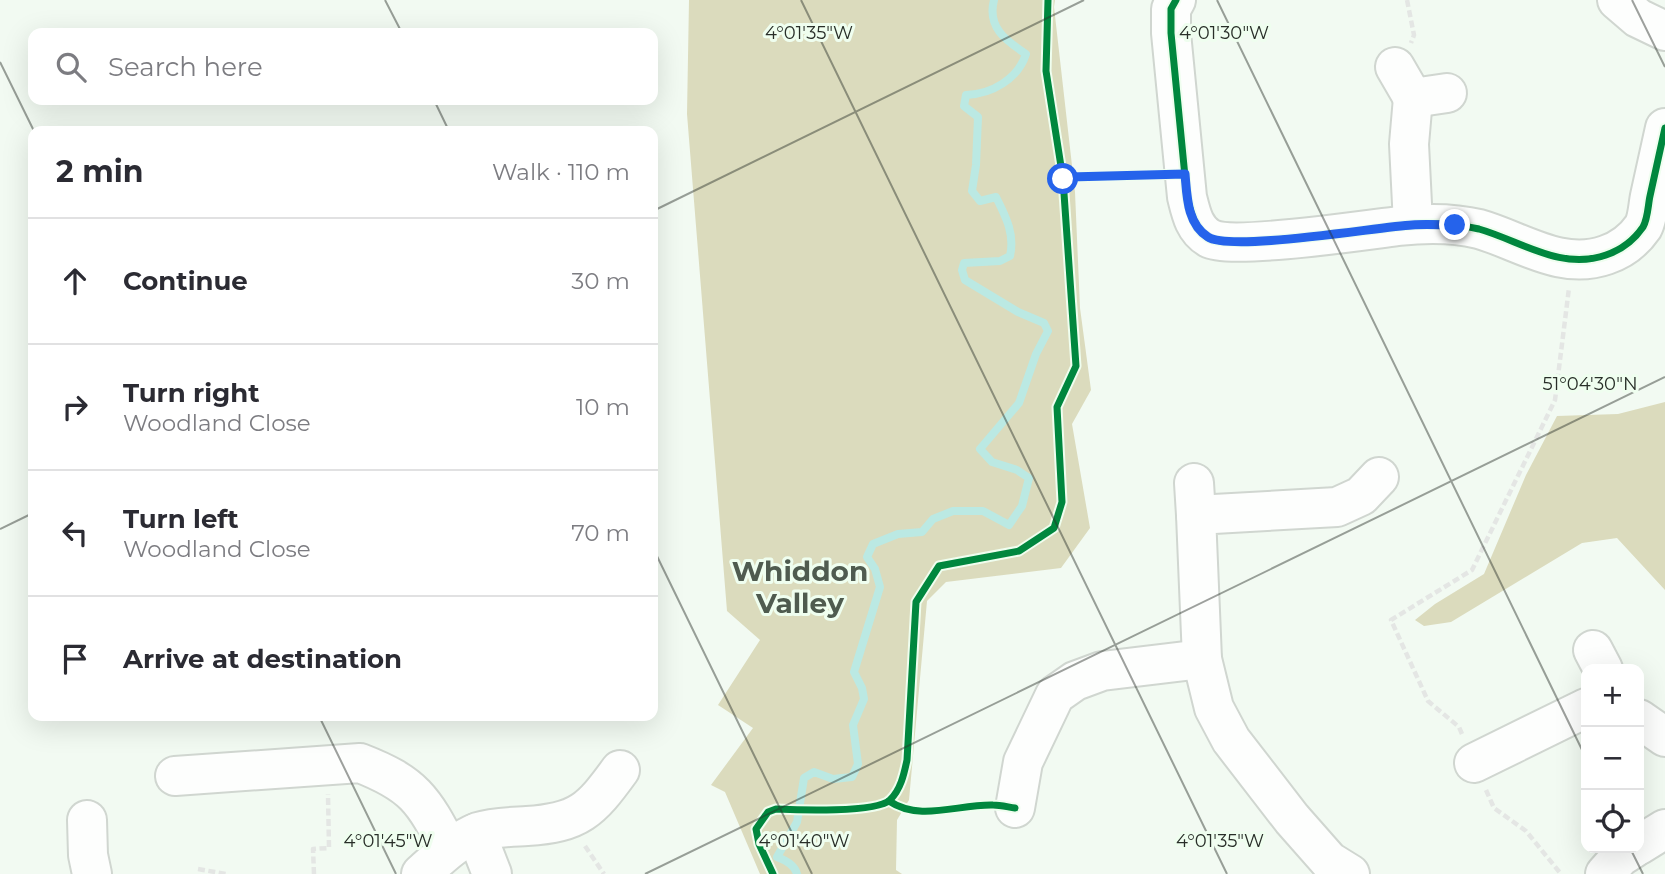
<!DOCTYPE html>
<html lang="en">
<head>
<meta charset="utf-8">
<style>
  body { margin:0; font-family:Montserrat,sans-serif; background:#f7f7f7; color:#2b2b33 }
  .controls { position:absolute; right:21px; bottom:21px; display:grid; overflow:hidden; border-radius:14px; box-shadow:0 7px 28px #0002 }
  .controls button { width:63px; height:63px; display:grid; place-items:center; padding:0; border:0; border-bottom:2px solid #e1e1e2; background:#fff; color:#2b2b33; font:35px sans-serif }
  .stop { position:absolute; width:21px; height:21px; margin:-16px; border:5px solid #2563eb; border-radius:50%; background:#fff }
  .stop.end { background:#2563eb; border-color:#fff; box-shadow:0 2px 7px #0008 }
  .list { margin:0; padding:0; list-style:none }
  h2 { display:flex; justify-content:space-between; align-items:center; height:91px; margin:0; padding:0 28px; font-size:30px }
  h2 small { font-size:23px; font-weight:400; color:#7c7c81 }
  .list li { display:grid; grid-template-columns:46px 1fr auto; gap:21px; align-items:center; box-sizing:border-box; height:126px; padding:0 28px; border-top:2px solid #e1e1e2 }
  .list b { display:block; font-size:26px; white-space:nowrap }
  .list p { margin:0; font-size:23px; white-space:nowrap; color:#7c7c81 }
  .list em { font-size:23px; font-style:normal; color:#7c7c81 }
  .icon { flex:none; width:38px; height:38px; fill:none; stroke:currentColor; stroke-width:2; stroke-linecap:round; stroke-linejoin:round }
  .map { position:relative; flex:none; width:1665px; height:874px; overflow:hidden }
  .search { position:absolute; background:#fff; box-shadow:0 7px 28px #0002; left:28px; top:28px; width:630px; height:77px; display:flex; align-items:center; gap:18px; box-sizing:border-box; padding:0 24px; border-radius:14px; color:#7c7c81; font-size:26px }
  .panel { position:absolute; background:#fff; box-shadow:0 7px 28px #0002; left:28px; top:126px; width:630px; height:595px; border-radius:14px }
  .map>svg:first-child { display:block }
</style>
</head>
<body>
<div class="map">
<svg width="1665" height="874" viewBox="0 0 1665 874">
  <rect width="100%" height="100%" fill="#f2faf2"/>
  <g fill="#dbdbbd">
    <path d="M689,0H1055L1054,7L1075,192L1080,308L1091,390L1072,424L1090,528L1061,568L946,582L927,601L909,800L897,820L896,870L902,874H760L725,792L711,785L753,728L718,705L760,640L727,611L687,114Z"/>
    <path d="M1665,402V590L1617,538L1582,543L1451,622L1424,626L1415,620L1435,604L1484,574L1526,475L1557,416L1618,414Z"/>
  </g>
  <g fill="none" stroke-linecap="round" stroke-linejoin="round">
    <path stroke="#bbe9e3" stroke-width="8" d="M797,874C795,865 785,860 777,857L797,822L804,778L814,772L833,779L852,777L858,764L853,725L864,699L862,688L854,672L880,587L875,569L867,557L873,544L898,534L922,532L933,519L953,511H983L1009,525L1022,506L1029,478L1017,470L992,462L980,449L1019,403L1036,354L1048,331L1044,323L1018,312L965,280L962,270L964,263L1000,261L1010,256C1015,234 1006,217 996,197L980,201L972,191L976,165L978,117L964,106L966,95C992,94 1018,79 1026,54C1005,40 987,27 994,0"/>
    <defs>
      <g id="minor">
        <path d="M1176,0L1171,9V33L1187,197C1191,213 1194,229 1209,238C1231,250 1367,230 1399,226C1425,223 1454,223 1479,229C1521,241 1561,271 1606,255C1621,250 1634,240 1643,227C1648,218 1648,205 1650,196C1655,173 1660,151 1665,128"/>
        <path d="M1617,0L1638,18L1665,31"/>
        <path d="M1395,67L1413,98L1447,93"/>
        <path d="M1413,98L1409,144L1413,224"/>
        <path d="M1194,483L1196,515"/>
        <path d="M1593,650L1603,669"/>
        <path d="M1639,719L1665,737"/>
        <path d="M1474,763L1586,708"/>
        <path d="M175,776L360,763C414,784 423,799 449,849"/>
        <path d="M1015,808L1023,762L1055,695L1075,681L1102,671L1202,659"/>
        <path d="M87,820L88,855L92,874"/>
        <path d="M476,833L492,874"/>
        <path d="M1639,845L1665,829"/>
        <path d="M421,874C438,859 457,840 478,832C494,827 511,827 527,826C579,823 591,810 620,770"/>
        <path d="M1350,874L1329,861L1292,819L1231,740L1214,708L1202,659L1196,515L1337,507L1361,496L1379,477"/>
        <path d="M1605,874L1620,857L1634,848"/>
      </g>
    </defs>
    <use href="#minor" stroke="#d0d6d0" stroke-width="42"/>
    <g stroke="#e4e6e4" stroke-width="4.5" stroke-dasharray="7 3.5" stroke-linecap="butt">
      <path d="M1407,0L1414,35L1411,43"/>
      <path d="M1063,179L1069,177L1153,174"/>
      <path d="M1462,734L1459,727L1428,701L1391,620L1472,570L1555,400L1569,288"/>
      <path d="M1486,790L1494,808L1526,831L1561,874"/>
      <path d="M889,801C917,819 955,809 987,805"/>
      <path d="M585,846L604,874"/>
      <path d="M198,869L226,874"/>
      <path d="M314,874L313,849L329,848L328,794"/>
    </g>
    <use href="#minor" stroke="#fdfefd" stroke-width="38"/>
    <defs>
      <g id="cycleway">
        <path d="M1176,0L1171,9V33L1187,197C1191,213 1194,229 1209,238C1231,250 1367,230 1399,226C1425,223 1454,223 1479,229C1521,241 1561,271 1606,255C1621,250 1634,240 1643,227C1648,218 1648,205 1650,196C1655,173 1660,151 1665,128"/>
        <path d="M1063,179L1069,177L1185,174"/>
        <path d="M889,801C920,822 958,804 993,805C1000,805 1008,807 1015,808"/>
        <path d="M773,874L759,844L756,829L768,812L776,809C797,810 876,813 890,800C901,789 904,774 907,760L916,602L939,566L1019,551L1054,528L1062,502L1057,407L1076,366L1063,179L1046,71L1048,0"/>
      </g>
    </defs>
    <use href="#cycleway" stroke="#effeef" stroke-width="11"/>
    <use href="#cycleway" stroke="#00873e" stroke-width="7"/>
  </g>
  <g fill="none" stroke-linecap="round" stroke-linejoin="round">
    <path stroke="#2563eb" stroke-width="9" d="M1063,179L1069,177L1185,174C1187,196 1187,224 1208,237C1231,252 1377,227 1412,225C1426,224 1441,225 1455,225"/>
  </g>
  <path fill="none" stroke="#282e28" stroke-width="2" stroke-opacity="0.45" d="M385,0L402,33M801,0L1227,874M1217,0L1586,758M1632,0L1665,67M0,62L34,131M434,100L449,131M653,211L1084,0M0,529L33,513M653,548L812,874M319,716L396,874M1630,848L1643,874M645,874L1665,377"/>
  <g text-anchor="middle" stroke-width="6" stroke-linejoin="round" paint-order="stroke">
    <g font-size="28" font-weight="bold" fill="#4f5b4f" stroke="#effeef">
      <text x="800" y="581">Whiddon<tspan x="800" dy="32">Valley</tspan></text>
    </g>
  </g>
  <g font-size="18" text-anchor="middle" fill="#282e28" stroke="#effeef" stroke-width="6" stroke-linejoin="round" paint-order="stroke">
    <text x="809" y="39">4°01'35"W</text>
    <text x="1224" y="39">4°01'30"W</text>
    <text x="1590" y="390">51°04'30"N</text>
    <text x="388" y="847">4°01'45"W</text>
    <text x="804" y="847">4°01'40"W</text>
    <text x="1220" y="847">4°01'35"W</text>
  </g>
</svg>
<div class="controls">
<button>+</button>
<button>−</button>
<button><svg class="icon" aria-label="locate" viewBox="0 0 24 24"><circle cx="12" cy="12" r="6"/><path d="M12 2v4M12 18v4M2 12h4M18 12h4"/></svg></button>
</div>
<div class="stop" style="left:1063px;top:179px"></div>
<div class="stop end" style="left:1455px;top:225px"></div>
<div class="search"><svg class="icon" aria-label="search" viewBox="0 0 24 24"><circle cx="10" cy="10" r="6"/><path d="M15 15l6 6"/></svg>Search here</div>
<section class="panel">
<h2>2 min<small>Walk · 110 m</small></h2>
<ul class="list">
<li><svg class="icon" aria-label="ahead" viewBox="0 0 24 24"><path d="M12 20V5M6 11l6-6 6 6"/></svg><div><b>Continue</b></div><em>30 m</em></li>
<li><svg class="icon" aria-label="right" viewBox="0 0 24 24"><path d="M7 20v-9h11M14 6l5 5-5 5"/></svg><div><b>Turn right</b><p>Woodland Close</p></div><em>10 m</em></li>
<li><svg class="icon" aria-label="left" viewBox="0 0 24 24"><path d="M17 20v-9H6M10 6l-5 5 5 5"/></svg><div><b>Turn left</b><p>Woodland Close</p></div><em>70 m</em></li>
<li><svg class="icon" aria-label="arrive" viewBox="0 0 24 24"><path d="M6 21V4h12l-3 4 3 4H6"/></svg><div><b>Arrive at destination</b></div></li>
</ul>
</section>
</div>
</body>
</html>
